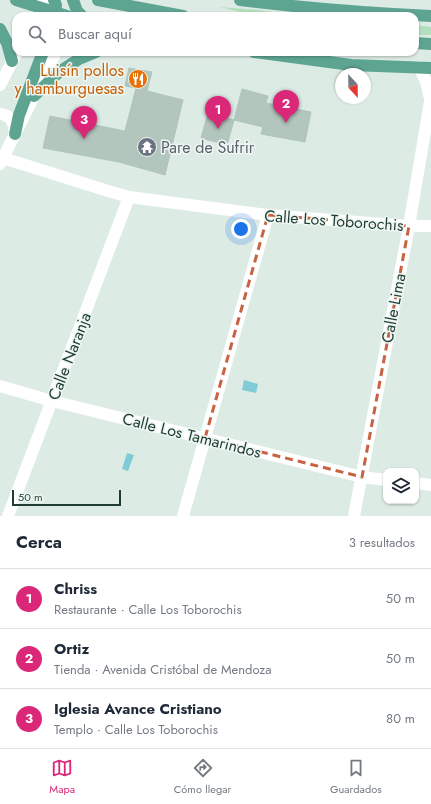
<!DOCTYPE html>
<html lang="es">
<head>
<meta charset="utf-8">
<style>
  body { margin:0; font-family:Jost,sans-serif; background:#f6f6f7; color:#1f2937 }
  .controls { position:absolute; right:12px; bottom:12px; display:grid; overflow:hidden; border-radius:8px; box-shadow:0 1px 3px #0004 }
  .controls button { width:36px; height:36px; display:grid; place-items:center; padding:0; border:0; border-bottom:1px solid #e0e1e3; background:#fff; color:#1f2937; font:20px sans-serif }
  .compass { position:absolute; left:335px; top:68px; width:36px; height:36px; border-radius:50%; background:#fff; box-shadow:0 1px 3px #0004; rotate:158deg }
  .scale { position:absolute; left:12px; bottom:10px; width:109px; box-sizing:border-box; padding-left:4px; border:2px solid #1e3c33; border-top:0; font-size:11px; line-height:14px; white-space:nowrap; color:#1e3c33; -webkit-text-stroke:3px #eef7f2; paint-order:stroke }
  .you { position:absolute; left:241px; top:229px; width:14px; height:14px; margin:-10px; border:3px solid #fff; border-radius:50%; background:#1a73e8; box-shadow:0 0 0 6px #1a73e833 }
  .badge { display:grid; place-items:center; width:26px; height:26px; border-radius:50%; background:#db2777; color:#fff; font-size:13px; font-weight:700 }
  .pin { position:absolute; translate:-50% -33px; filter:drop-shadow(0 1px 2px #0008) }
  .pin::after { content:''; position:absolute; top:21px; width:14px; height:12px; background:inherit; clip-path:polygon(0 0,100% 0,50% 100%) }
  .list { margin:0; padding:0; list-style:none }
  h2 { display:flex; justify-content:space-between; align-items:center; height:52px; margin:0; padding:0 16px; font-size:17px }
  h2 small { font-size:13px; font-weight:400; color:#747a83 }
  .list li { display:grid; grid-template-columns:26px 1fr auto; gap:12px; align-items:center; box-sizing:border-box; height:60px; padding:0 16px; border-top:1px solid #e0e1e3 }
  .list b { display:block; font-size:15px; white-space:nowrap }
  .list p { margin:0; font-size:13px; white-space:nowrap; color:#747a83 }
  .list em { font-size:13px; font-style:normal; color:#747a83 }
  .icon { flex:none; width:22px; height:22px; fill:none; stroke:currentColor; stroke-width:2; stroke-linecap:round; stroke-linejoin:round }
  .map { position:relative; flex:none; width:431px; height:516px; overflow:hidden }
  .search { position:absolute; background:#fff; box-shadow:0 1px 3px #0004; left:12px; right:12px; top:12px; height:44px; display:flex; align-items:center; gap:10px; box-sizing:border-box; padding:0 14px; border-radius:12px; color:#747a83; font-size:15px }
  .sheet { height:232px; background:#fff }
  nav { display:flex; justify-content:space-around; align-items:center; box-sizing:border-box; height:56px; border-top:1px solid #e0e1e3; background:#fff; font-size:11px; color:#747a83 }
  nav a { display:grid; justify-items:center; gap:2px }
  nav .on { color:#db2777 }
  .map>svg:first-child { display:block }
</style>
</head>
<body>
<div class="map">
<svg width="431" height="516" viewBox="0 0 431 516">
  <rect width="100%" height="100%" fill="#ddebe5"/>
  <g fill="#b4dfbe">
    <path d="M220,7L259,10L301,16H256Z"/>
    <path d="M415,25L431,27V35H415Z"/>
  </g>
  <g fill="#7fcbd6">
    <path d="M244,380L258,384L256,393L242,390Z"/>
    <path d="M127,453L134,455L128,471L122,469Z"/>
  </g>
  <g fill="#b3c6bd" stroke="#afc5bc">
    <path d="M129,68L152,72L147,91L183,100L165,175L119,162L43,148L50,116L125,131L136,88L125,86Z"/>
    <path d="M242,89L268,96L266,103L311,112L305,142L261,134L263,127L234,120Z"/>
    <path d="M208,113L234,120L227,145L201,138Z"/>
  </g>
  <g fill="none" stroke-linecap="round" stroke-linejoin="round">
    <g stroke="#fff" stroke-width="12">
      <path d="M419,67L426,81L430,99"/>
      <path d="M3,158L105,190L129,197L268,215L409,226H431"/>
      <path d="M0,386L52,401L362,477L386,480"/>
      <path d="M416,483L431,485"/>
      <path d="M8,516L129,197"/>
      <path d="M183,516L268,215"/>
      <path d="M354,516L409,226L431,96"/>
    </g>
    <g stroke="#fff" stroke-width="12">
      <path d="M36,16L44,0"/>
      <path d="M0,85L17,52"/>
      <path d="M0,114C12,115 14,124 15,134"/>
      <path d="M0,164L56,52"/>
    </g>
    <g stroke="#5da591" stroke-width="12">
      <path d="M16,0L67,16"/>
      <path d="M54,0L56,5L55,16"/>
      <path d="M73,0L77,11L82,16"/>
      <path d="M98,0L183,16"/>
      <path d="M240,0C303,8 367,13 431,16"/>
      <path d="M0,29L7,43L12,61"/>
      <path d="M415,43L431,44"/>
      <path d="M254,52L351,65L431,68"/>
      <path d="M34,96L59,72L79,59L96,52"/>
      <path d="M15,134L19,115L43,52"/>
    </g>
  </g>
  <path fill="none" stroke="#c76342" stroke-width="3" stroke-dasharray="8 5" stroke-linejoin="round" d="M268,215L409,226L362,477L205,438Z"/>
  <defs>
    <symbol id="restaurant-disc" viewBox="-11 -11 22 22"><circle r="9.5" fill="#e8710a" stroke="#eef7f2"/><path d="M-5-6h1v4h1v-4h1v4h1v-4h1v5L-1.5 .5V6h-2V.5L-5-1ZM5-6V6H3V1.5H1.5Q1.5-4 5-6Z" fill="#fff"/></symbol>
    <symbol id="temple-disc" viewBox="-11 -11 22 22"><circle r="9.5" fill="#6b7280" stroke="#eef7f2"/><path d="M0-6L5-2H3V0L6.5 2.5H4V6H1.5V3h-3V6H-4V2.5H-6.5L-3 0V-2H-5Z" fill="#fff"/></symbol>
  </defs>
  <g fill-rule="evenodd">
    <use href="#restaurant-disc" x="127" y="68" width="22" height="22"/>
    <use href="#temple-disc" x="136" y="136" width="22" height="22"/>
  </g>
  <g text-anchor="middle" stroke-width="3" stroke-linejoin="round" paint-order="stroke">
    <g font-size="16" fill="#c56008" stroke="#eef7f2" text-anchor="end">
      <text x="124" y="76">Luisín pollos<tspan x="124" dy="18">y hamburguesas</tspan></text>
    </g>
    <g font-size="16" fill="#5b616d" stroke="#eef7f2" text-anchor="start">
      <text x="161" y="153">Pare de Sufrir</text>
    </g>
    <g font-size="16" fill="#1e3c33" stroke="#eef7f2">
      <text transform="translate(334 220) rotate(4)" y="6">Calle Los Toborochis</text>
      <text transform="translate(393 308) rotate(-79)" y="6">Calle Lima</text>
      <text transform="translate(69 356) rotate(-69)" y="6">Calle Naranja</text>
      <text transform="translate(192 435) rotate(14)" y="6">Calle Los Tamarindos</text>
    </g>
  </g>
</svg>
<div class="controls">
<button><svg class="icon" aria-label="layers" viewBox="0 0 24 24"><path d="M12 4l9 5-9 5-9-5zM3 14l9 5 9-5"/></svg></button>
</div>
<svg class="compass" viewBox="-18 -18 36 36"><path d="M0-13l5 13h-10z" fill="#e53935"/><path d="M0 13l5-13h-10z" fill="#747a83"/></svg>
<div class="scale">50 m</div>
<div class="you"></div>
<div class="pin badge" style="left:218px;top:129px">1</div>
<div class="pin badge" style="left:286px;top:123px">2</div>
<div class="pin badge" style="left:84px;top:139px">3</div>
<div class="search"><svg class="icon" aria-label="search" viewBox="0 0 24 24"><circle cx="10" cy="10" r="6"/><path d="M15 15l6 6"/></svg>Buscar aquí</div>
</div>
<section class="sheet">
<h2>Cerca<small>3 resultados</small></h2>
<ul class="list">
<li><span class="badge">1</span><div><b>Chriss</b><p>Restaurante · Calle Los Toborochis</p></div><em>50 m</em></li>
<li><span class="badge">2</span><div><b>Ortiz</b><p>Tienda · Avenida Cristóbal de Mendoza</p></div><em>50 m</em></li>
<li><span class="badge">3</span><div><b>Iglesia Avance Cristiano</b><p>Templo · Calle Los Toborochis</p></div><em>80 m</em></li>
</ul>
</section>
<nav>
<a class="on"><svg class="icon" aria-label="map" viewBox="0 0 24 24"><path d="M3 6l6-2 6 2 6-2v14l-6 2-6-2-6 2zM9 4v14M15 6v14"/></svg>Mapa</a>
<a><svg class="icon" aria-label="directions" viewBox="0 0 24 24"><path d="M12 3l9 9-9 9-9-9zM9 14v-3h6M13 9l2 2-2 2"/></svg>Cómo llegar</a>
<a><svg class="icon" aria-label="saved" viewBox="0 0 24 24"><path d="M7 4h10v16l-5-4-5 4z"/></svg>Guardados</a>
</nav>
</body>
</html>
